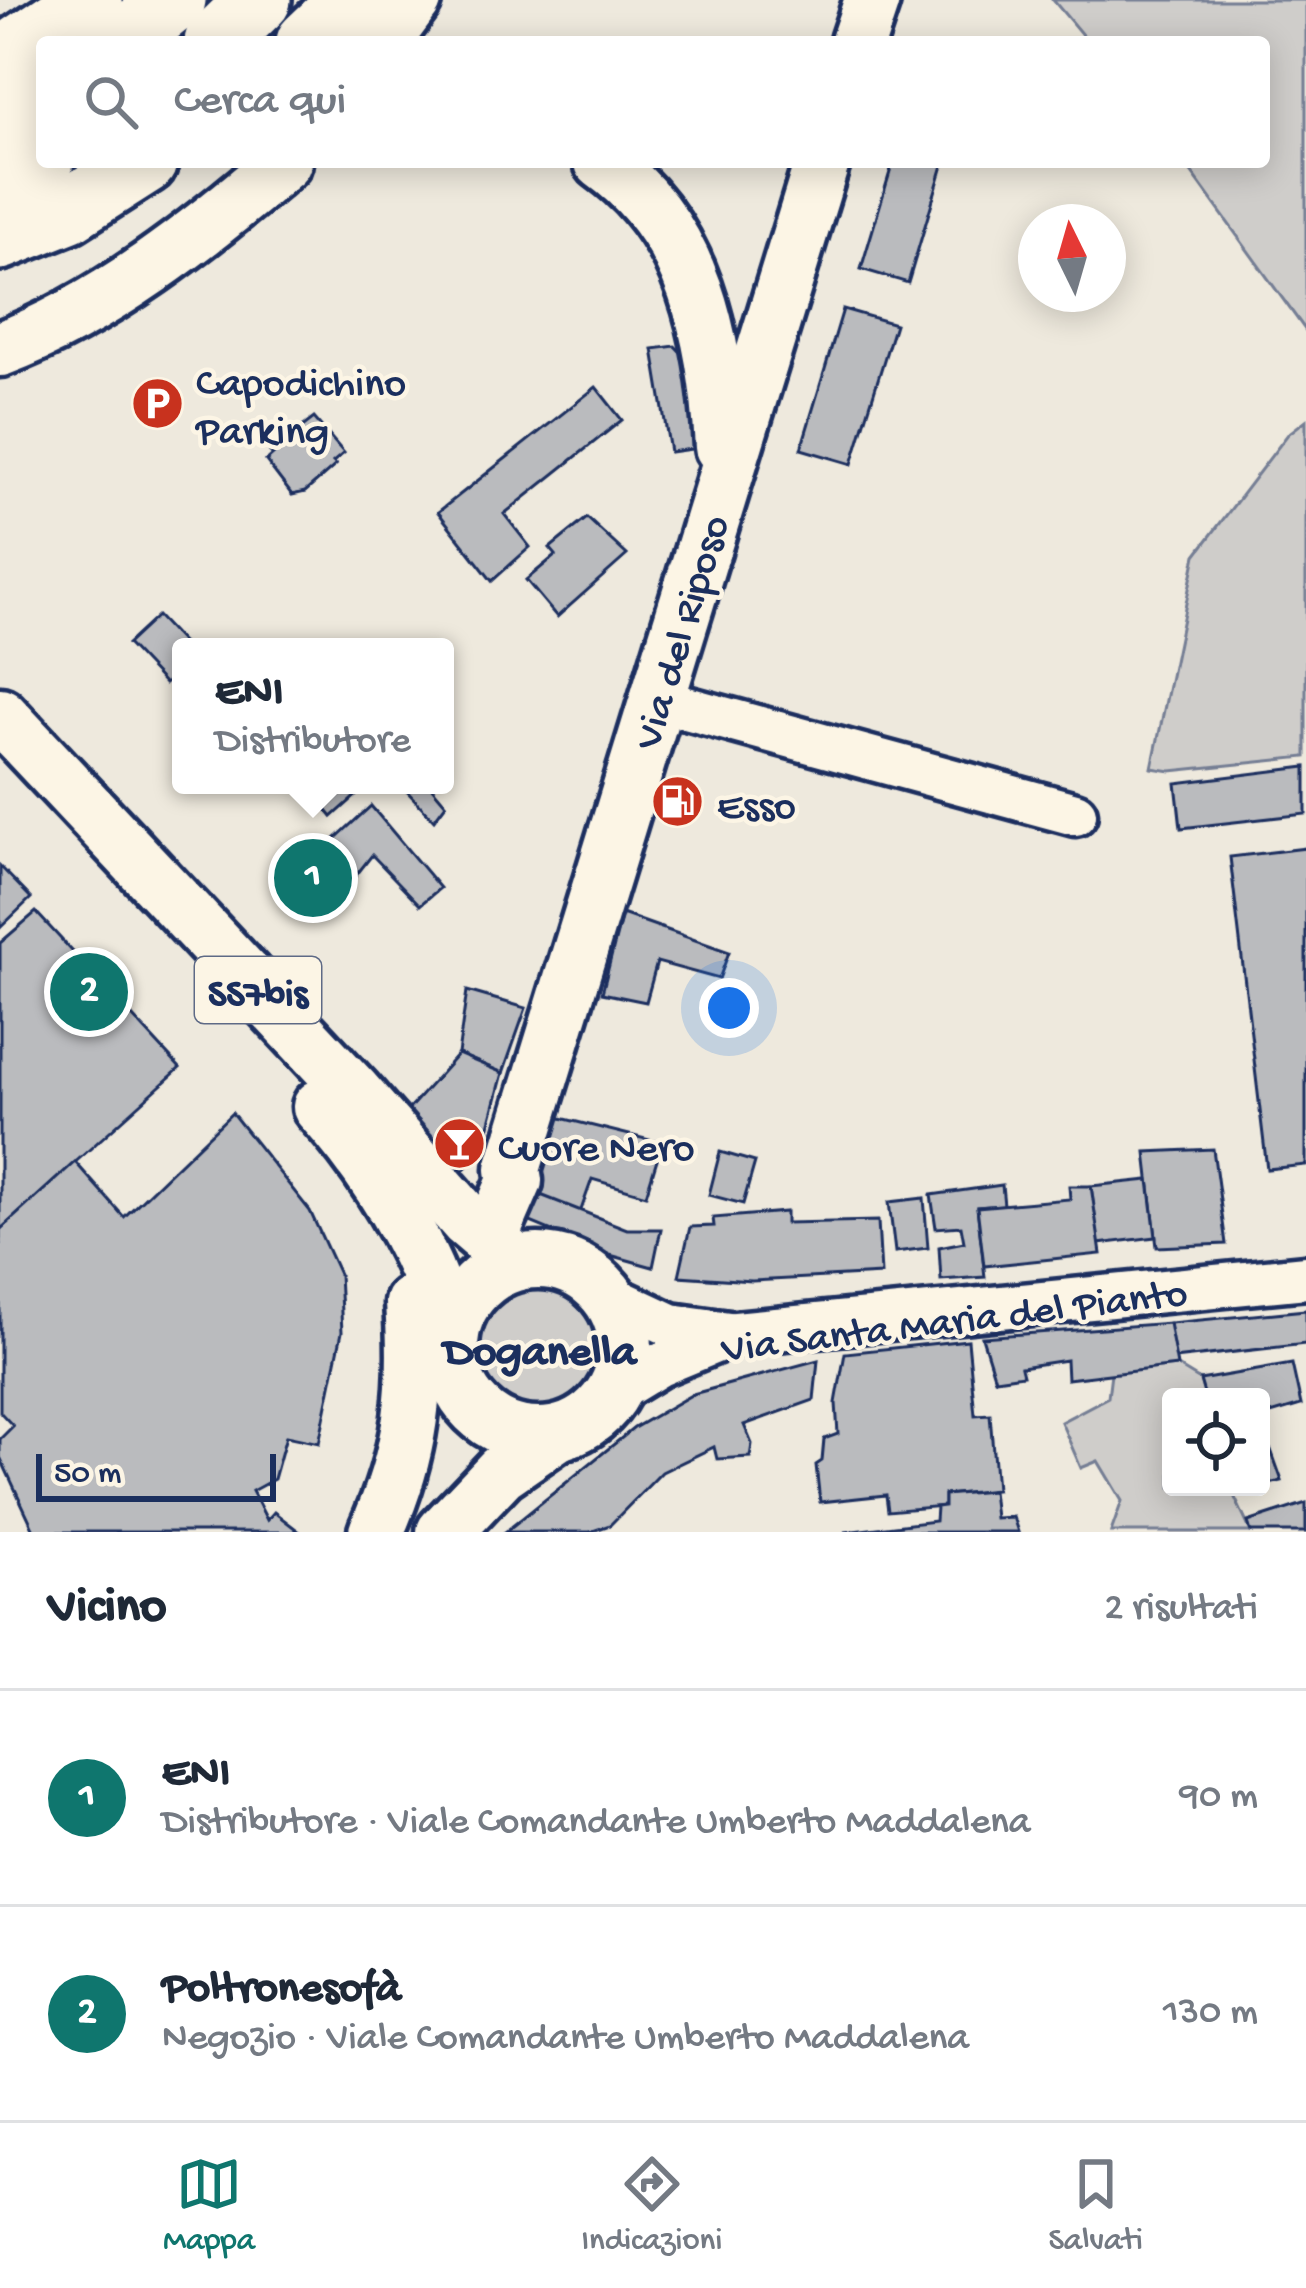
<!DOCTYPE html>
<html lang="it">
<head>
<meta charset="utf-8">
<style>
  body { margin:0; font-family:"Gochi Hand",sans-serif; background:#f2f2f3; color:#1f2937 }
  .controls { position:absolute; right:36px; bottom:36px; display:grid; overflow:hidden; border-radius:12px; box-shadow:0 6px 30px #0003 }
  .controls button { width:108px; height:108px; display:grid; place-items:center; padding:0; border:0; border-bottom:3px solid #e0e1e3; background:#fff; color:#1f2937; font:60px sans-serif }
  .compass { position:absolute; left:1018px; top:204px; width:108px; height:108px; border-radius:50%; background:#fff; box-shadow:0 6px 30px #0003; rotate:355deg }
  .scale { position:absolute; left:36px; bottom:30px; width:240px; box-sizing:border-box; padding-left:12px; border:6px solid #1b2f5e; border-top:0; font-size:33px; line-height:42px; white-space:nowrap; color:#1b2f5e; -webkit-text-stroke:9px #fcf5e5; paint-order:stroke }
  .you { position:absolute; left:729px; top:1008px; width:42px; height:42px; margin:-30px; border:9px solid #fff; border-radius:50%; background:#1a73e8; box-shadow:0 0 0 18px #1a73e833 }
  .badge { display:grid; place-items:center; width:78px; height:78px; border-radius:50%; background:#0f766e; color:#fff; font-size:39px; font-weight:700 }
  .pin { position:absolute; translate:-50% -50%; border:6px solid #fff; box-shadow:0 3px 12px #0006 }
  .popup { position:absolute; left:172px; top:638px; width:282px; height:156px; box-sizing:border-box; display:grid; place-content:center; border-radius:12px; background:#fff; filter:drop-shadow(0 3px 9px #0005); font-size:39px; white-space:nowrap; color:#747a83 }
  .popup b { font-size:45px; color:#1f2937 }
  .popup::after { content:''; position:absolute; left:50%; top:100%; margin-left:-24px; border:24px solid transparent; border-top-color:#fff }
  .list { margin:0; padding:0; list-style:none }
  h2 { display:flex; justify-content:space-between; align-items:center; height:156px; margin:0; padding:0 48px; font-size:51px }
  h2 small { font-size:39px; font-weight:400; color:#747a83 }
  .list li { display:grid; grid-template-columns:78px 1fr auto; gap:36px; align-items:center; box-sizing:border-box; height:216px; padding:0 48px; border-top:3px solid #e0e1e3 }
  .list b { display:block; font-size:45px; white-space:nowrap }
  .list p { margin:0; font-size:39px; white-space:nowrap; color:#747a83 }
  .list em { font-size:39px; font-style:normal; color:#747a83 }
  .icon { flex:none; width:66px; height:66px; fill:none; stroke:currentColor; stroke-width:2; stroke-linecap:round; stroke-linejoin:round }
  .map { position:relative; flex:none; width:1306px; height:1532px; overflow:hidden }
  .search { position:absolute; background:#fff; box-shadow:0 6px 30px #0003; left:36px; right:36px; top:36px; height:132px; display:flex; align-items:center; gap:30px; box-sizing:border-box; padding:0 42px; border-radius:12px; color:#747a83; font-size:45px }
  .sheet { height:588px; background:#fff }
  nav { display:flex; justify-content:space-around; align-items:center; box-sizing:border-box; height:168px; border-top:3px solid #e0e1e3; background:#fff; font-size:33px; color:#747a83 }
  nav a { display:grid; justify-items:center; gap:6px }
  nav .on { color:#0f766e }
  .map>svg:first-child { display:block }
</style>
</head>
<body>
<div class="map">
<svg width="1306" height="1532" viewBox="0 0 1306 1532">
  <rect width="100%" height="100%" fill="#eee9dd"/>
  <filter id="ink" filterUnits="userSpaceOnUse"><feTurbulence type="fractalNoise" baseFrequency=".00833" numOctaves="2"/><feDisplacementMap in="SourceGraphic" scale="24" xChannelSelector="R" yChannelSelector="G"/><feConvolveMatrix kernelMatrix="1 2 1 2 8 2 1 2 1" color-interpolation-filters="sRGB"/></filter>
  <g filter="url(#ink)">
    <g fill="#cfcdca" stroke="#757e94" stroke-width="3">
      <path d="M1053,0H1306V331L1184,162H1264V42H1088Z"/>
      <path d="M1306,420V757L1171,771L1152,768L1196,555L1288,434Z"/>
      <circle cx="538" cy="1347" r="74"/>
      <path d="M1177,1366L1200,1380L1205,1397H1171V1487H1230L1251,1532H1111L1122,1501L1098,1461L1081,1468L1061,1422L1108,1397L1111,1373Z"/>
    </g>
    <g fill="#babbbe" stroke="#1b2f5e" stroke-width="3">
      <path d="M893,162H944L908,283L861,269Z"/>
      <path d="M843,309L895,324L852,464L801,449Z"/>
      <path d="M675,346L687,359L699,448L670,452L653,349Z"/>
      <path d="M596,387L622,420L504,514L530,547L492,581L438,512Z"/>
      <path d="M314,418L344,453L333,462L336,465L305,492L292,495L266,461L273,455L270,452Z"/>
      <path d="M587,518L627,555L557,617L526,580L556,555L550,548Z"/>
      <path d="M157,616L186,647H181V669L165,684L127,644Z"/>
      <path d="M1306,767V814L1181,828L1176,783Z"/>
      <path d="M306,785H368L332,817Z"/>
      <path d="M401,785H430L446,804L434,820Z"/>
      <path d="M371,806L440,888L420,905L372,855L354,878L325,848Z"/>
      <path d="M318,840L354,878L305,921L273,882Z"/>
      <path d="M1306,848V1165L1267,1169L1230,857Z"/>
      <path d="M0,866L31,898L0,928Z"/>
      <path d="M36,912L180,1068L0,1230V943Z"/>
      <path d="M622,914L729,952L719,979L657,962L646,1002L602,993Z"/>
      <path d="M467,991L526,1008L503,1073L458,1054Z"/>
      <path d="M458,1054L503,1073L482,1152L461,1172L408,1110Z"/>
      <path d="M232,1113L310,1211L339,1274L342,1332L319,1443L286,1436L274,1479L252,1491L267,1520L274,1512L300,1532H35L0,1457V1439L13,1426L0,1412V1230L75,1162L124,1217Z"/>
      <path d="M553,1116L662,1143L646,1195L592,1179L580,1213L533,1192Z"/>
      <path d="M1213,1149L1226,1244L1157,1247L1146,1152Z"/>
      <path d="M720,1152L755,1162L743,1204L709,1195Z"/>
      <path d="M1149,1180L1156,1237L1098,1244L1091,1186Z"/>
      <path d="M1002,1185L1004,1205L977,1207L985,1277L941,1280L939,1247L964,1242L961,1226L936,1228L931,1195Z"/>
      <path d="M1069,1186H1091L1101,1254L984,1266L977,1207L1070,1199Z"/>
      <path d="M533,1192L627,1229H661L653,1267L610,1255L523,1219Z"/>
      <path d="M924,1198L928,1248L895,1252L889,1202Z"/>
      <path d="M786,1212V1223L878,1221L881,1274L752,1281L679,1276L690,1227L714,1226L713,1218Z"/>
      <path d="M1306,1310V1344L1173,1359L1169,1323Z"/>
      <path d="M1169,1323L1177,1366L1067,1379L1066,1360L1021,1367L1023,1375L995,1379L982,1337Z"/>
      <path d="M968,1340L975,1415L990,1414L996,1490L944,1495V1506L888,1511L886,1495L820,1502L816,1465L822,1461L824,1439L838,1434L836,1403L845,1353Z"/>
      <path d="M818,1360L814,1400L744,1425L752,1444L750,1457L717,1459L714,1447L662,1472L610,1525L590,1532H505L634,1428L693,1394Z"/>
      <path d="M1292,1364L1301,1405L1261,1417V1397H1205L1200,1380Z"/>
      <path d="M1261,1445L1262,1450H1271L1282,1481L1261,1486Z"/>
      <path d="M992,1491L995,1518L1013,1517L1018,1532H845L935,1521L936,1507L944,1506V1495Z"/>
      <path d="M1306,1503V1532H1251L1248,1522Z"/>
    </g>
    <g fill="none" stroke-linecap="round" stroke-linejoin="round">
      <defs>
        <g id="minor">
          <path d="M657,700L1075,814"/>
          <path d="M607,1295L671,1325L729,1333"/>
          <path d="M613,1393L659,1365L736,1333L1306,1277"/>
        </g>
        <g id="major">
          <path d="M383,42L414,0"/>
          <path d="M858,42L872,0"/>
          <path d="M602,162C695,228 716,340 722,447"/>
          <path d="M0,349C102,312 203,232 284,162"/>
          <path d="M0,715L354,1092L467,1221L515,1262"/>
          <path d="M320,1107C381,1175 426,1251 451,1339"/>
          <path d="M489,1241L515,1181L513,1169L822,162"/>
          <circle cx="538" cy="1348" r="87"/>
          <path d="M376,1532C412,1453 418,1388 412,1303"/>
          <path d="M444,1532L501,1472L556,1434"/>
        </g>
        <g id="highway">
          <path d="M122,42L174,0"/>
          <path d="M216,42L259,0"/>
          <path d="M308,42L352,0"/>
          <path d="M0,61L90,0"/>
          <path d="M0,119L42,96"/>
          <path d="M0,182L42,161"/>
          <path d="M0,238L68,211L145,162"/>
        </g>
      </defs>
      <use href="#minor" stroke="#1b2f5e" stroke-width="51"/>
      <use href="#major" stroke="#1b2f5e" stroke-width="63"/>
      <use href="#highway" stroke="#1b2f5e" stroke-width="72"/>
      <use href="#minor" stroke="#fcf5e5" stroke-width="42"/>
      <use href="#major" stroke="#fcf5e5" stroke-width="54"/>
      <use href="#highway" stroke="#fcf5e5" stroke-width="63"/>
    </g>
  </g>
  <defs>
    <symbol id="parking-disc" viewBox="-11 -11 22 22"><circle r="9.5" fill="#c8321e" stroke="#fcf5e5"/><path d="M-3.5-5.5H1a3.5 3.5 0 0 1 0 7H-1V5.5H-3.5ZM-1-3.4V-.6H.8a1.4 1.4 0 0 0 0-2.8Z" fill="#fff"/></symbol>
    <symbol id="fuel-disc" viewBox="-11 -11 22 22"><circle r="9.5" fill="#c8321e" stroke="#fcf5e5"/><path d="M-5.5-6h7V0h2V4h1.3V-2.5L3-4.5l.8-.8L6-3V5H2.5V1h-1V6h-7ZM-4.2-4.7v3.2H.2V-4.7Z" fill="#fff"/></symbol>
    <symbol id="bar-disc" viewBox="-11 -11 22 22"><circle r="9.5" fill="#c8321e" stroke="#fcf5e5"/><path d="M-6-5H6L.8 .8V4.5H3.5V6h-7V4.5H-.8V.8Z" fill="#fff"/></symbol>
  </defs>
  <g fill-rule="evenodd">
    <use href="#parking-disc" x="128" y="374" width="59" height="59"/>
    <use href="#fuel-disc" x="648" y="772" width="59" height="59"/>
    <use href="#bar-disc" x="430" y="1114" width="59" height="59"/>
  </g>
  <g text-anchor="middle" stroke-width="9" stroke-linejoin="round" paint-order="stroke">
    <rect fill="#fcf5e5" stroke="#5e6a86" stroke-width="3" x="195" y="957" width="126" height="66" rx="9"/>
    <g font-size="39" font-weight="bold" fill="#1b2f5e">
      <text x="258" y="1004">SS7bis</text>
    </g>
    <g font-size="42" fill="#1b2f5e" stroke="#fcf5e5" text-anchor="start">
      <text x="196" y="394">Capodichino<tspan x="196" dy="48">Parking</tspan></text>
      <text x="717" y="817">Esso</text>
      <text x="498" y="1159">Cuore Nero</text>
    </g>
    <g font-size="42" fill="#1b2f5e" stroke="#fcf5e5">
      <text transform="translate(678 631) rotate(-73)" y="15">Via del Riposo</text>
      <text transform="translate(954 1317) rotate(-7)" y="15">Via Santa Maria del Pianto</text>
    </g>
    <g font-size="45" font-weight="bold" fill="#1b2f5e" stroke="#fcf5e5">
      <text x="540" y="1363">Doganella</text>
    </g>
  </g>
</svg>
<div class="controls">
<button><svg class="icon" aria-label="locate" viewBox="0 0 24 24"><circle cx="12" cy="12" r="6"/><path d="M12 2v4M12 18v4M2 12h4M18 12h4"/></svg></button>
</div>
<svg class="compass" viewBox="-18 -18 36 36"><path d="M0-13l5 13h-10z" fill="#e53935"/><path d="M0 13l5-13h-10z" fill="#747a83"/></svg>
<div class="scale">50 m</div>
<div class="you"></div>
<div class="pin badge" style="left:313px;top:878px">1</div>
<div class="popup"><b>ENI</b>Distributore</div>
<div class="pin badge" style="left:89px;top:992px">2</div>
<div class="search"><svg class="icon" aria-label="search" viewBox="0 0 24 24"><circle cx="10" cy="10" r="6"/><path d="M15 15l6 6"/></svg>Cerca qui</div>
</div>
<section class="sheet">
<h2>Vicino<small>2 risultati</small></h2>
<ul class="list">
<li><span class="badge">1</span><div><b>ENI</b><p>Distributore · Viale Comandante Umberto Maddalena</p></div><em>90 m</em></li>
<li><span class="badge">2</span><div><b>Poltronesofà</b><p>Negozio · Viale Comandante Umberto Maddalena</p></div><em>130 m</em></li>
</ul>
</section>
<nav>
<a class="on"><svg class="icon" aria-label="map" viewBox="0 0 24 24"><path d="M3 6l6-2 6 2 6-2v14l-6 2-6-2-6 2zM9 4v14M15 6v14"/></svg>Mappa</a>
<a><svg class="icon" aria-label="directions" viewBox="0 0 24 24"><path d="M12 3l9 9-9 9-9-9zM9 14v-3h6M13 9l2 2-2 2"/></svg>Indicazioni</a>
<a><svg class="icon" aria-label="saved" viewBox="0 0 24 24"><path d="M7 4h10v16l-5-4-5 4z"/></svg>Salvati</a>
</nav>
</body>
</html>
